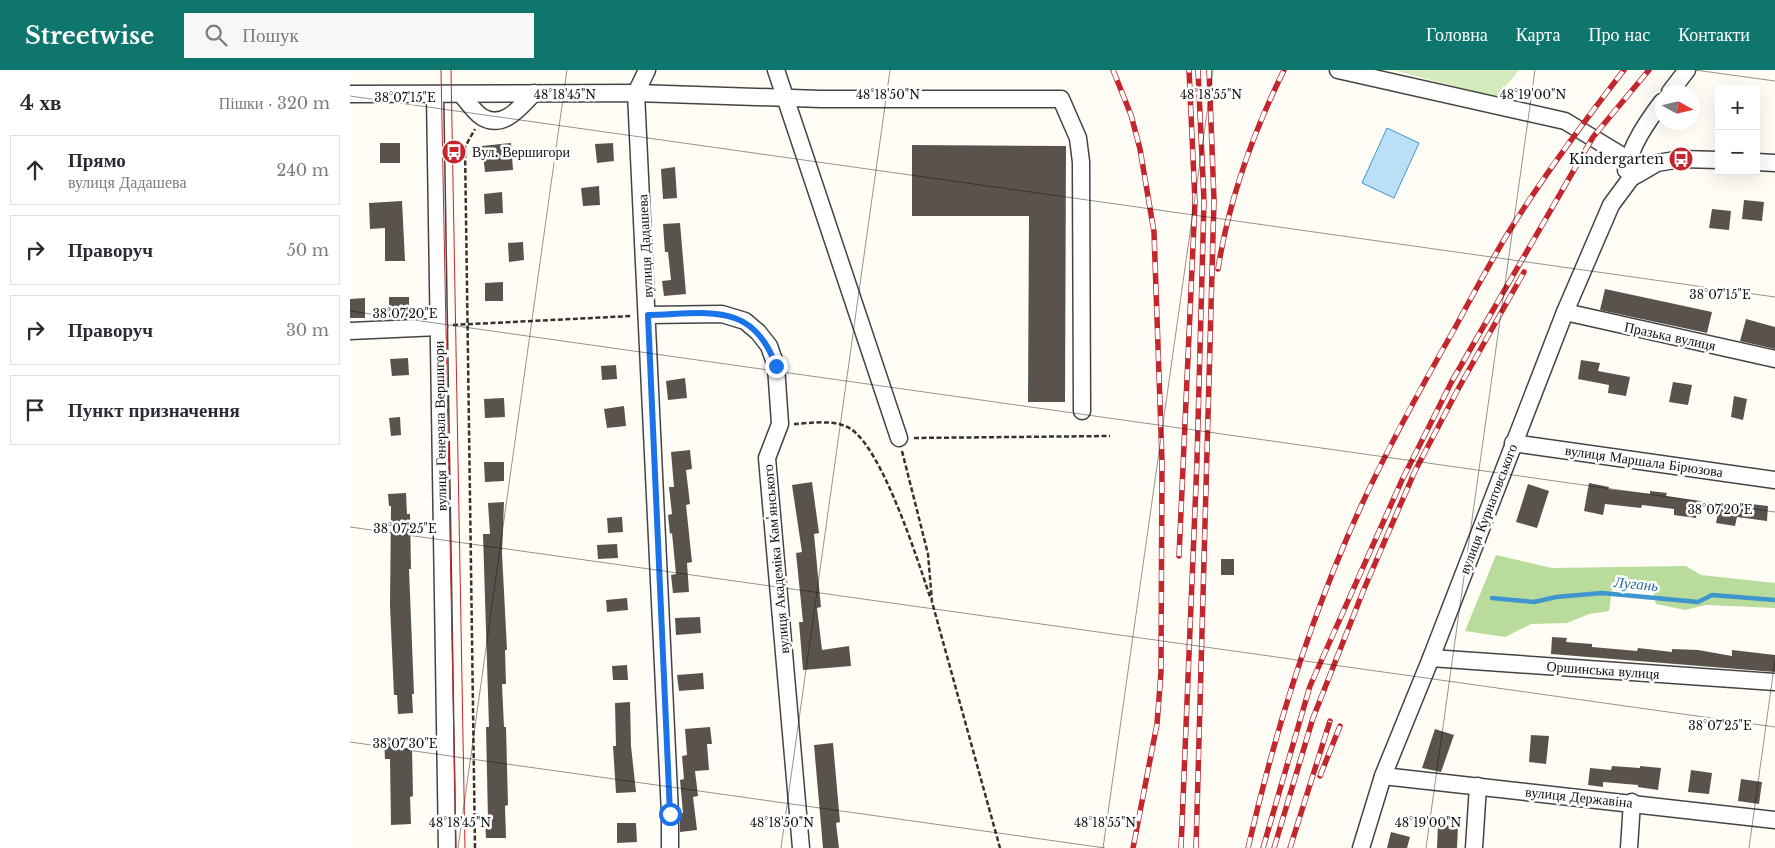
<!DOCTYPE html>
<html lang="uk">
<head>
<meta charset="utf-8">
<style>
  body { margin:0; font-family:"Libre Baskerville",serif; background:#f7f7f7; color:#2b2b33 }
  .controls { position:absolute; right:15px; top:15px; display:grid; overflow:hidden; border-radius:0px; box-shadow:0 5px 20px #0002 }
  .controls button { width:45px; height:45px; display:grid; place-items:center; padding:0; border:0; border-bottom:1px solid #e1e1e2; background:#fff; color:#2b2b33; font:25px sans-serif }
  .compass { position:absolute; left:1305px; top:15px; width:45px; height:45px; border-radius:50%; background:#fff; box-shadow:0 5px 20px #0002; rotate:98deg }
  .stop { position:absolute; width:15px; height:15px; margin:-11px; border:4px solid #1a73e8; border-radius:50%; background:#fff }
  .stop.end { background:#1a73e8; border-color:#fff; box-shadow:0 1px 5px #0008 }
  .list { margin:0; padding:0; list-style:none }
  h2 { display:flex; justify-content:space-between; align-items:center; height:65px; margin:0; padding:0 20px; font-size:21px }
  h2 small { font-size:16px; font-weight:400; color:#7c7c81 }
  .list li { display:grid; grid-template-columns:32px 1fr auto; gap:15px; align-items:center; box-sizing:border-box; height:70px; margin:0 10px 10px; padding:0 10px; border:1px solid #e1e1e2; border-radius:0px }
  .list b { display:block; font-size:19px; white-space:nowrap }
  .list p { margin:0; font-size:16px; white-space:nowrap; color:#7c7c81 }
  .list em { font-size:16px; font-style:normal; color:#7c7c81 }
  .icon { flex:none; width:28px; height:28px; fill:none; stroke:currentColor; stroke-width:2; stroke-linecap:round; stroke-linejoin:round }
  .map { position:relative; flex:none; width:1425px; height:778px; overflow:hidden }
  header { display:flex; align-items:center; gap:30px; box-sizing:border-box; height:70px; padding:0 25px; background:#0f766e; color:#fff }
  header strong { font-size:24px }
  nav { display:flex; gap:28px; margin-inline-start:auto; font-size:18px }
  .search { width:350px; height:45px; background:#f7f7f7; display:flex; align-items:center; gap:12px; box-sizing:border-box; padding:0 18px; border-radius:0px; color:#7c7c81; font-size:19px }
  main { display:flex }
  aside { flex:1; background:#fff }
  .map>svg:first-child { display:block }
</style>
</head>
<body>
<header>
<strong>Streetwise</strong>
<div class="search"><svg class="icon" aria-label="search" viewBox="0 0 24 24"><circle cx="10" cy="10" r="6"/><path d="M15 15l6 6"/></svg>Пошук</div>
<nav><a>Головна</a><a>Карта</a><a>Про нас</a><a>Контакти</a></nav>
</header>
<main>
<aside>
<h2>4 хв<small>Пішки · 320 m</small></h2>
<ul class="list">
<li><svg class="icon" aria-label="ahead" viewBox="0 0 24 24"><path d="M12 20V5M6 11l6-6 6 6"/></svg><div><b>Прямо</b><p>вулиця Дадашева</p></div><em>240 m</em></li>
<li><svg class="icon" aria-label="right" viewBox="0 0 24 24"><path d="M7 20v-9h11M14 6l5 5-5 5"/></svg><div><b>Праворуч</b></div><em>50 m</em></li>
<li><svg class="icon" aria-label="right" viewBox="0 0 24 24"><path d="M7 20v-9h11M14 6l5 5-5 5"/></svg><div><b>Праворуч</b></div><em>30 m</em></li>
<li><svg class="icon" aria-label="arrive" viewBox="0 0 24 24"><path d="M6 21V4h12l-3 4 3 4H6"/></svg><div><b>Пункт призначення</b></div></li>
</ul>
</aside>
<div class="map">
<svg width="1425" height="778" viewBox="0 0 1425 778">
  <rect width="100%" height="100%" fill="#fffdf5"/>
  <path fill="#d5ebbd" d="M1044,0H1169L1146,28Z"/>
  <path fill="#b9dc9c" d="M1146,485L1202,498L1336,496L1351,505L1425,513V538L1356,535L1335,540L1306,534L1302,517L1263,512L1259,541L1239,544L1217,553L1181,554L1155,567L1115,561Z"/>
  <path fill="#b9e0f7" stroke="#3f96cf" d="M1037,58L1069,73L1044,128L1012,113Z"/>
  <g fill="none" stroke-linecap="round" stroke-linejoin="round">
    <path stroke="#3f96cf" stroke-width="4.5" d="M1142,528L1184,532L1206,527L1252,523L1348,532L1362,525L1425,530"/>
  </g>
  <g fill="#5a524d">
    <rect x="30" y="73" width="20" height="20"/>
    <path d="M161,73L163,100L135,102L132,76Z"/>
    <path d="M263,73L264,91L247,93L245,74Z"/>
    <path d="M562,75L716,76L715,332H678L679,146H562Z"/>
    <path d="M325,97L327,128L313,129L311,99Z"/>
    <path d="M249,116L250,135L233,136L231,118Z"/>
    <path d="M152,122L153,143L135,144L134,124Z"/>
    <path d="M1394,130L1414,132L1412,151L1392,149Z"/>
    <path d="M52,131L55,191H35V158L20,159L19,133Z"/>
    <path d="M1362,139L1381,141L1379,160L1359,158Z"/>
    <path d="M330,153L336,224L314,226L312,211L321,210L318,182H315L313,154Z"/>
    <path d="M173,172L174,190L159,192L158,173Z"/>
    <path d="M153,212V231H135V213Z"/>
    <path d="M1255,219L1362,242L1357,263L1250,240Z"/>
    <rect x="39" y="227" width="20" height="20"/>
    <path d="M15,228V248H0V229Z"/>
    <path d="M1396,249L1425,257V279L1390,271Z"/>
    <path d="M58,288L59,305L42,306L40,289Z"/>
    <path d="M1231,290L1250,293L1248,301L1280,307L1276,326L1258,323L1259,315L1228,309Z"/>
    <path d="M266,295L267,309L252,310L251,296Z"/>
    <path d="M335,308L337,328L318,330L316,311Z"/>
    <path d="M1323,312L1342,315L1338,335L1319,332Z"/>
    <path d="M1384,326L1397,329L1393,350L1381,347Z"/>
    <path d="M154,328L155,347L135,348L134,329Z"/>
    <path d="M274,336L276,356L257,358L254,339Z"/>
    <path d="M50,347L51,365L41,366L39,348Z"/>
    <path d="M340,380L342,399L336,400L340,434L336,435L342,492L337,493L339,522L323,523L321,505L326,504L322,463L320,464L318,445L322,444L319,417H324L321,382Z"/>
    <path d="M134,392H154V411L135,412Z"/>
    <path d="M462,412L469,463L464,464L471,537L467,538L472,580L499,576L501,596L453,600L449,552H453L446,483L452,482L442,415Z"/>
    <path d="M1239,413L1259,417L1258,419L1300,424V421L1317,423L1316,426L1349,431L1346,448L1324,445V439L1292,435L1291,438L1255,434L1253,445L1234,441Z"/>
    <path d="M1178,414L1199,421L1187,458L1166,452Z"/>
    <path d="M56,423L57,444H60L61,499H59L64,624H62L63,643L48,644L47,625H44L40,536L41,436H39L38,424Z"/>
    <path d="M154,432L152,483L157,580H155L156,614H152L154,657H156L158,735L155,736L156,768H136L135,749H138L136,657H139L133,464H140L138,433Z"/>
    <path d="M1370,434L1401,440V434L1418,436L1417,451L1387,447L1385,456L1366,453Z"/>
    <path d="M272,447L273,462L258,463L257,448Z"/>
    <path d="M267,474L268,488L248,489L247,475Z"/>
    <rect x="871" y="489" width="13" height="16"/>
    <path d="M277,528L278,540L257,542L256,530Z"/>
    <path d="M350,547L351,563L326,565L325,548Z"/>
    <path d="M1202,567L1217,568L1216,572L1242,574V577L1287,581L1288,578L1322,582V579L1348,580L1382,586V580L1425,585V602L1201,584Z"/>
    <path d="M277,595L278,610H263L262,596Z"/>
    <path d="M353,603L354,619L329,621L327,605Z"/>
    <path d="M280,632L281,676L286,722L266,723L263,676H266L265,633Z"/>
    <path d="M360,657L362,674H357L359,700L345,701L348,726L343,727L347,760L330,762V743H333L330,710L334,709L332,686L337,685L335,659Z"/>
    <path d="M1085,659L1104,665L1091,702L1072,698Z"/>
    <path d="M1181,665L1199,666L1196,694L1179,692Z"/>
    <path d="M53,667V678H62L63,726L60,727L61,754L41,755L40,689H35L34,668Z"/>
    <path d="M483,673L490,752L486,753L489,778H473L464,675Z"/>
    <path d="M1262,696L1290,698V696L1311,698L1308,720L1288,717V715L1253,712V717L1238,715L1240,698L1261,700Z"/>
    <path d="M1341,700L1362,703L1359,724L1338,722Z"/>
    <path d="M1391,709L1412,712L1409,734L1388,731Z"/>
    <path d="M267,753H286L287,772L267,773Z"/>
    <path d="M1088,755L1108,756L1107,778H1087Z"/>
    <path d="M1041,762L1060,767L1057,778H1037Z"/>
  </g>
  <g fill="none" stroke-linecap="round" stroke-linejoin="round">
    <defs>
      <g id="minor">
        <path d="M297,0L286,23L320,744V778"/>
        <path d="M426,0L549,368"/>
        <path d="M988,0L1215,51L1294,99"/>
        <path d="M1320,22L1337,0"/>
        <path d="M0,24L286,23L471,29H711L728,68L731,92L732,341"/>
        <path d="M111,24C117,31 124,42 132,47C154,60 171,36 184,23"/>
        <path d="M85,25L97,778"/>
        <path d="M1406,92L1425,93"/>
        <path d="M1276,100C1281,75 1297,52 1312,32"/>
        <path d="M1215,242L1425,289"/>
        <path d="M298,245L372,244L395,251L408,262L419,276L426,296L430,354L417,388L451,778"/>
        <path d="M0,261L89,257"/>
        <path d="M1163,373L1425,410"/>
        <path d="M1081,588L1425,612"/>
        <path d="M1033,706L1425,750"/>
        <path d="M1011,778L1033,706L1081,588L1215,242L1261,135L1281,108L1307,93L1331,89L1369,90"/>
        <path d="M1124,778L1128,716"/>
        <path d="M1279,778L1282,732"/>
      </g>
    </defs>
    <use href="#minor" stroke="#444" stroke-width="19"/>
    <g stroke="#333" stroke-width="2.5" stroke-dasharray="5 2.5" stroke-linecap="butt">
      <path d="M103,255L282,246"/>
      <path d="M444,354C462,353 485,349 501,359C533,381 567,488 580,527"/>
      <path d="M564,368L760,366"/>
      <path d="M552,381L578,484L582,532L650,778"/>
      <path d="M125,778L115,77L125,59"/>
    </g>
    <use href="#minor" stroke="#fff" stroke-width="16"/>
    <g stroke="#c4262e" stroke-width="1">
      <path d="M91,0L106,778"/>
      <path d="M101,0L115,778"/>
    </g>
    <defs>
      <g id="rail">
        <path d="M763,0L781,45L790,79L804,162L812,391L811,602L807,654L783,778"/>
        <path d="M868,199C879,129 903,63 934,0"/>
        <path d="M829,486L845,132L839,0"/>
        <path d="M970,706L990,656"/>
        <path d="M831,778L847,390L854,131L848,0"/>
        <path d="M846,778L864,130L859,0"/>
        <path d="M898,778C925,661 962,543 1012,434C1040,373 1073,314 1106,256C1122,226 1138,197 1155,168C1191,109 1232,54 1274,0"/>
        <path d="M913,778L960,616L1052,410L1102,311L1243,67L1299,0"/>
        <path d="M924,778L963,648L1014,519L1065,401L1107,321L1174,202"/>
        <path d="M940,778L980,651"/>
      </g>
    </defs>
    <use href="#rail" stroke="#c4262e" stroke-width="5.5"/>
    <use href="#rail" stroke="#fff" stroke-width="4" stroke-dasharray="11" stroke-linecap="butt"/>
  </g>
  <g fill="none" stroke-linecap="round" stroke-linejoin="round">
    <path stroke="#1a73e8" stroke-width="6" d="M320,744L298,245C356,244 403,230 426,296"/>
  </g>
  <path fill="none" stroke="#111" stroke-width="1" stroke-opacity="0.45" d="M1345,0L1425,11M0,26L1425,227M0,241L1425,442M0,457L1425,657M0,672L755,778M108,778L217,0M431,778L540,0M753,778L863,0M1076,778L1185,0M1399,778L1425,590"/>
  <defs>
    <symbol id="bus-disc" viewBox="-11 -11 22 22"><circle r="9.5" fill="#c4262e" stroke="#fff"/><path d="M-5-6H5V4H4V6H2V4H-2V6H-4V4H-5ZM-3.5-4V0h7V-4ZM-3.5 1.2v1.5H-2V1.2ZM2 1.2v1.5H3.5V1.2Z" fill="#fff"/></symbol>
  </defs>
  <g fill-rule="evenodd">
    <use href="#bus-disc" x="90" y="68" width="28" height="28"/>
    <use href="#bus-disc" x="1317" y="75" width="28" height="28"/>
  </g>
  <g text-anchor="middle" stroke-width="5" stroke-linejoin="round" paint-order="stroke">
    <g font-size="14" fill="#111" stroke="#fff" text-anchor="start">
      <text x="122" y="87">Вул. Вершигори</text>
      <text x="1314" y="94" text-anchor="end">Kindergarten</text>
    </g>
    <g font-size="14" fill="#111" stroke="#fff">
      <text transform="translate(295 176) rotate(-93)" y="5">вулиця Дадашева</text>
      <text transform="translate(1320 266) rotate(12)" y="5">Празька вулиця</text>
      <text transform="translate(90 356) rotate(-91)" y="5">вулиця Генерала Вершигори</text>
      <text transform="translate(1294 391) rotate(8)" y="5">вулиця Маршала Бірюзова</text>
      <text transform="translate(1138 439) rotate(-69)" y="5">вулиця Курнатовського</text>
      <text transform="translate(426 489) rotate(-95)" y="5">вулиця Академіка Кам'янського</text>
      <text transform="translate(1253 600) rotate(4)" y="5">Оршинська вулиця</text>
      <text transform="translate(1229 727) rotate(6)" y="5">вулиця Державіна</text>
    </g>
    <g font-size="15" font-style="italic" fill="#1768a6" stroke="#fff">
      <text transform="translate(1286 514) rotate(5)" y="5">Лугань</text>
    </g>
  </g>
  <g font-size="12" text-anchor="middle" fill="#111" stroke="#fff" stroke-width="5" stroke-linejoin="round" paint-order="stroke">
    <text x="215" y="29">48°18'45"N</text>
    <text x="538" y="29">48°18'50"N</text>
    <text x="861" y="29">48°18'55"N</text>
    <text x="1183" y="29">48°19'00"N</text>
    <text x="55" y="32">38°07'15"E</text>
    <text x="1370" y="229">38°07'15"E</text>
    <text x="55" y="248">38°07'20"E</text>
    <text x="1370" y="444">38°07'20"E</text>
    <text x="55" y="463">38°07'25"E</text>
    <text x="1370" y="660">38°07'25"E</text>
    <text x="55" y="678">38°07'30"E</text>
    <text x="110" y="757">48°18'45"N</text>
    <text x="432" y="757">48°18'50"N</text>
    <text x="755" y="757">48°18'55"N</text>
    <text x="1078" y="757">48°19'00"N</text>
  </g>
</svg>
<div class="controls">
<button>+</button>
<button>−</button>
</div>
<svg class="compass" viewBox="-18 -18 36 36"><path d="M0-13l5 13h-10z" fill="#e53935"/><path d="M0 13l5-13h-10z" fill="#7c7c81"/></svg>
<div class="stop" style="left:320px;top:744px"></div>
<div class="stop end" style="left:426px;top:296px"></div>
</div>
</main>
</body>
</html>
